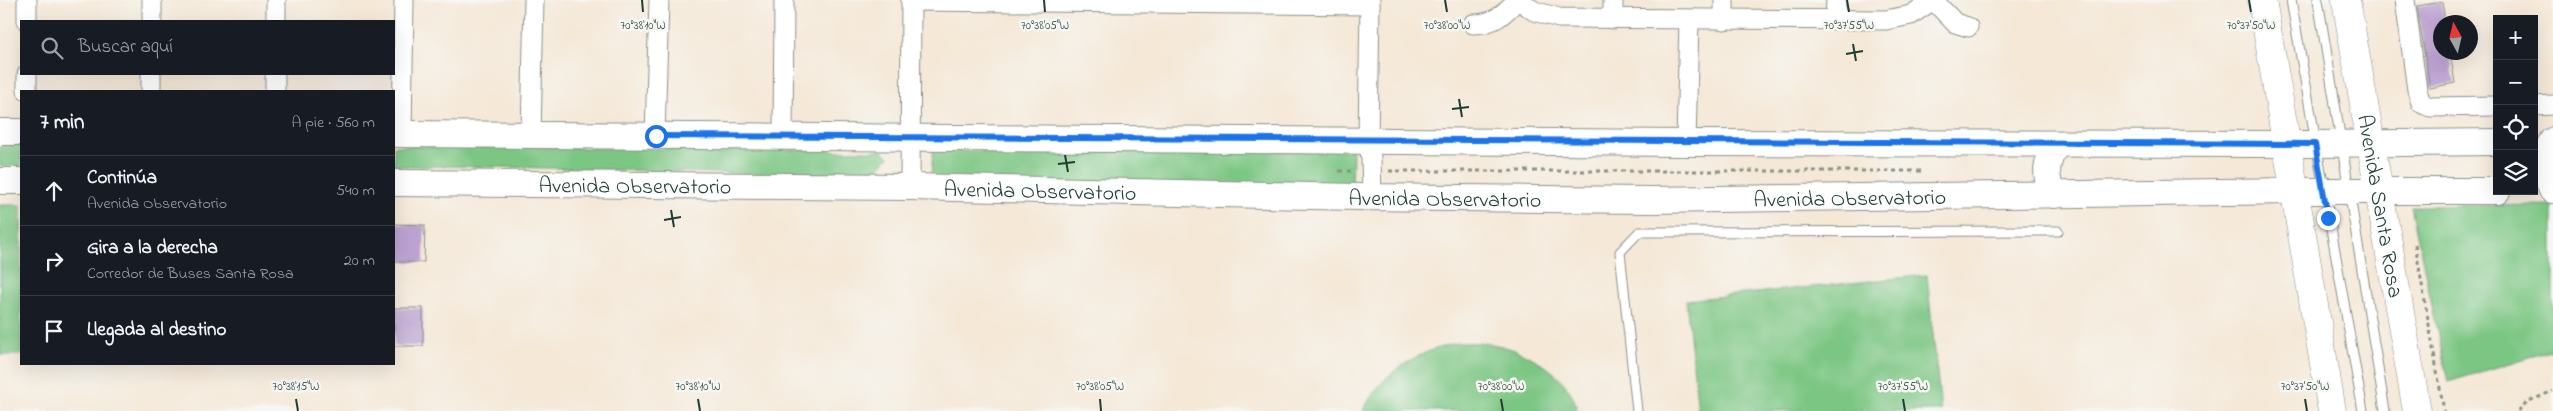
<!DOCTYPE html>
<html lang="es">
<head>
<meta charset="utf-8">
<style>
  body { margin:0; font-family:"Indie Flower",sans-serif; background:#20242c; color:#f1f3f6 }
  .controls { position:absolute; right:15px; top:15px; display:grid; overflow:hidden; border-radius:0px; box-shadow:0 5px 20px #0002 }
  .controls button { width:45px; height:45px; display:grid; place-items:center; padding:0; border:0; border-bottom:1px solid #363941; background:#171b24; color:#f1f3f6; font:25px sans-serif }
  .compass { position:absolute; left:2433px; top:15px; width:45px; height:45px; border-radius:50%; background:#171b24; box-shadow:0 5px 20px #0002; rotate:352deg }
  .stop { position:absolute; width:15px; height:15px; margin:-11px; border:4px solid #1a73e8; border-radius:50%; background:#fff }
  .stop.end { background:#1a73e8; border-color:#fff; box-shadow:0 1px 5px #0008 }
  .list { margin:0; padding:0; list-style:none }
  h2 { display:flex; justify-content:space-between; align-items:center; height:65px; margin:0; padding:0 20px; font-size:21px }
  h2 small { font-size:16px; font-weight:400; color:#9ea1a6 }
  .list li { display:grid; grid-template-columns:32px 1fr auto; gap:15px; align-items:center; box-sizing:border-box; height:70px; padding:0 20px; border-top:1px solid #363941 }
  .list b { display:block; font-size:19px; white-space:nowrap }
  .list p { margin:0; font-size:16px; white-space:nowrap; color:#9ea1a6 }
  .list em { font-size:16px; font-style:normal; color:#9ea1a6 }
  .icon { flex:none; width:28px; height:28px; fill:none; stroke:currentColor; stroke-width:2; stroke-linecap:round; stroke-linejoin:round }
  .map { position:relative; flex:none; width:2553px; height:411px; overflow:hidden }
  .search { position:absolute; background:#171b24; box-shadow:0 5px 20px #0002; left:20px; top:20px; width:375px; height:55px; display:flex; align-items:center; gap:12px; box-sizing:border-box; padding:0 18px; border-radius:0px; color:#9ea1a6; font-size:19px }
  .panel { position:absolute; background:#171b24; box-shadow:0 5px 20px #0002; left:20px; top:90px; width:375px; height:275px; border-radius:0px }
  .map>svg:first-child { display:block }
</style>
</head>
<body>
<div class="map">
<svg width="2553" height="411" viewBox="0 0 2553 411">
  <rect width="100%" height="100%" fill="#f6f6f2"/>
  <filter id="ink" filterUnits="userSpaceOnUse"><feTurbulence type="fractalNoise" baseFrequency=".02" numOctaves="2"/><feDisplacementMap in="SourceGraphic" scale="10" xChannelSelector="R" yChannelSelector="G"/><feConvolveMatrix kernelMatrix="1 2 1 2 8 2 1 2 1" color-interpolation-filters="sRGB"/></filter>
  <filter id="wash" filterUnits="userSpaceOnUse"><feTurbulence type="fractalNoise" baseFrequency=".0096" numOctaves="4" result="noise"/><feDisplacementMap in="SourceGraphic" scale="20" xChannelSelector="R" yChannelSelector="G"/><feGaussianBlur stdDeviation="1.12" result="paint"/><feColorMatrix in="noise" values="0 0 0 0 0 0 0 0 0 0 0 0 0 0 0 0 0 1.4 0 .05"/><feComposite in="paint" operator="in"/></filter>
  <g filter="url(#wash)">
    <rect width="100%" height="100%" fill="#f5e8d7"/>
    <g fill="#7cc683" stroke="#4e825c">
      <path d="M0,141L21,142V166H0Z"/>
      <path d="M394,146L883,151L889,157L870,177C711,174 553,166 394,166Z"/>
      <path d="M1353,150L1352,194L930,187L933,151Z"/>
      <rect x="0" y="205" width="21" height="150"/>
      <path d="M2553,205V350L2448,382L2411,206Z"/>
      <path d="M1927,275L1941,411H1698L1686,300Z"/>
      <path d="M1458,343C1471,343 1484,342 1497,345C1528,351 1573,377 1577,411H1363C1382,372 1417,351 1458,343Z"/>
    </g>
    <g id="blocks">
      <g fill="#bca2d2">
        <path d="M2442,2L2445,22H2440V52H2450L2455,83L2430,88L2417,6Z"/>
        <path d="M394,224L425,225L424,262H394Z"/>
        <rect x="394" y="308" width="29" height="38"/>
      </g>
    </g>
  </g>
  <g filter="url(#ink)">
    <use href="#blocks" fill-opacity="0" stroke="#8a9286" stroke-width="1"/>
    <g fill="none" stroke-linecap="round" stroke-linejoin="round">
      <defs>
        <g id="lane">
          <path d="M2291,0L2363,411"/>
          <path d="M2318,0L2385,411"/>
          <path d="M1637,411L1620,252L1639,232L2058,231"/>
        </g>
        <g id="street">
          <path d="M1370,0L1368,141L1371,158L1372,196"/>
          <path d="M1519,0L1534,11L1559,18L1886,20L1911,15L1933,0"/>
          <path d="M1933,0L1955,23L1968,27"/>
          <path d="M2405,0L2417,90L2421,103L2430,107L2497,106"/>
          <path d="M911,1L1370,5"/>
          <path d="M1613,19V0"/>
          <path d="M1724,20V0"/>
          <path d="M1835,20L1836,0"/>
          <path d="M27,21V0"/>
          <path d="M152,21V0"/>
          <path d="M276,21V0"/>
          <path d="M1473,24C1494,24 1503,15 1517,0"/>
          <path d="M27,91V74"/>
          <path d="M151,91V74"/>
          <path d="M275,91V74"/>
          <path d="M2534,106L2553,105"/>
          <path d="M402,134L404,0"/>
          <path d="M531,135L534,0"/>
          <path d="M655,136L659,0"/>
          <path d="M783,138L784,0"/>
          <path d="M1686,143L1689,20"/>
          <path d="M910,187L911,0"/>
        </g>
        <g id="secondary">
          <path d="M0,132H21"/>
          <path d="M394,134L1686,143L2315,144L2497,142"/>
          <path d="M0,181H21"/>
          <path id="s1" d="M394,183L910,187L1359,197L1650,200L2295,191H2497"/>
          <path d="M2552,190C2545,174 2541,157 2552,141"/>
          <path d="M2054,195C2043,176 2046,161 2057,144"/>
        </g>
        <g id="primary">
          <path d="M2262,0L2332,411"/>
          <path id="s2" d="M2346,0L2417,411"/>
        </g>
      </defs>
      <use href="#lane" stroke="#8a9286" stroke-width="11"/>
      <use href="#street" stroke="#8a9286" stroke-width="21"/>
      <use href="#secondary" stroke="#8a9286" stroke-width="28"/>
      <use href="#primary" stroke="#8a9286" stroke-width="29"/>
      <g stroke="#8a9286" stroke-width="3" stroke-dasharray="4 4" stroke-linecap="butt">
        <path d="M1339,171H1353"/>
        <path d="M1389,171H1923"/>
        <path d="M2415,244L2444,411"/>
        <path d="M2518,411L2527,402L2553,391"/>
      </g>
      <use href="#lane" stroke="#fff" stroke-width="9"/>
      <use href="#street" stroke="#fff" stroke-width="19"/>
      <use href="#secondary" stroke="#fff" stroke-width="26"/>
      <use href="#primary" stroke="#fff" stroke-width="28"/>
    </g>
  </g>
  <g fill="none" stroke-linecap="round" stroke-linejoin="round" filter="url(#ink)">
    <path stroke="#1a73e8" stroke-width="6" d="M656,136L2315,144L2328,218"/>
  </g>
  <path fill="none" stroke="#1f3d34" stroke-width="2" d="M642,0L643,12M1044,0L1045,12M1445,0L1447,12M1847,0L1849,12M2249,0L2251,12M1853,44L1856,61M1846,54L1863,51M1459,99L1462,117M1452,109L1469,107M1065,155L1068,172M1058,164L1075,162M671,210L674,227M664,220L681,217M296,399L298,411M698,399L700,411M1100,399L1101,411M1501,399L1503,411M1903,399L1905,411M2305,399L2307,411"/>
  <g text-anchor="middle" stroke-width="5" stroke-linejoin="round" paint-order="stroke">
    <g font-size="22" fill="#1f3d34" stroke="#f6f6f2">
      <text dy="8" stroke="none"><textPath href="#s1" startOffset="241">Avenida Observatorio</textPath></text>
      <text dy="8" stroke="none"><textPath href="#s1" startOffset="646">Avenida Observatorio</textPath></text>
      <text dy="8" stroke="none"><textPath href="#s1" startOffset="1456">Avenida Observatorio</textPath></text>
      <text dy="8" stroke="none"><textPath href="#s1" startOffset="1051">Avenida Observatorio</textPath></text>
      <text dy="8" stroke="none"><textPath href="#s2" startOffset="209">Avenida Santa Rosa</textPath></text>
    </g>
  </g>
  <g font-size="12" text-anchor="middle" fill="#1f3d34" stroke="#f6f6f2" stroke-width="5" stroke-linejoin="round" paint-order="stroke">
    <text x="643" y="29">70°38'10"W</text>
    <text x="1045" y="29">70°38'05"W</text>
    <text x="1447" y="29">70°38'00"W</text>
    <text x="1849" y="29">70°37'55"W</text>
    <text x="2251" y="29">70°37'50"W</text>
    <text x="296" y="390">70°38'15"W</text>
    <text x="698" y="390">70°38'10"W</text>
    <text x="1100" y="390">70°38'05"W</text>
    <text x="1501" y="390">70°38'00"W</text>
    <text x="1903" y="390">70°37'55"W</text>
    <text x="2305" y="390">70°37'50"W</text>
  </g>
</svg>
<div class="controls">
<button>+</button>
<button>−</button>
<button><svg class="icon" aria-label="locate" viewBox="0 0 24 24"><circle cx="12" cy="12" r="6"/><path d="M12 2v4M12 18v4M2 12h4M18 12h4"/></svg></button>
<button><svg class="icon" aria-label="layers" viewBox="0 0 24 24"><path d="M12 4l9 5-9 5-9-5zM3 14l9 5 9-5"/></svg></button>
</div>
<svg class="compass" viewBox="-18 -18 36 36"><path d="M0-13l5 13h-10z" fill="#e53935"/><path d="M0 13l5-13h-10z" fill="#9ea1a6"/></svg>
<div class="stop" style="left:656px;top:136px"></div>
<div class="stop end" style="left:2328px;top:218px"></div>
<div class="search"><svg class="icon" aria-label="search" viewBox="0 0 24 24"><circle cx="10" cy="10" r="6"/><path d="M15 15l6 6"/></svg>Buscar aquí</div>
<section class="panel">
<h2>7 min<small>A pie · 560 m</small></h2>
<ul class="list">
<li><svg class="icon" aria-label="ahead" viewBox="0 0 24 24"><path d="M12 20V5M6 11l6-6 6 6"/></svg><div><b>Continúa</b><p>Avenida Observatorio</p></div><em>540 m</em></li>
<li><svg class="icon" aria-label="right" viewBox="0 0 24 24"><path d="M7 20v-9h11M14 6l5 5-5 5"/></svg><div><b>Gira a la derecha</b><p>Corredor de Buses Santa Rosa</p></div><em>20 m</em></li>
<li><svg class="icon" aria-label="arrive" viewBox="0 0 24 24"><path d="M6 21V4h12l-3 4 3 4H6"/></svg><div><b>Llegada al destino</b></div></li>
</ul>
</section>
</div>
</body>
</html>
